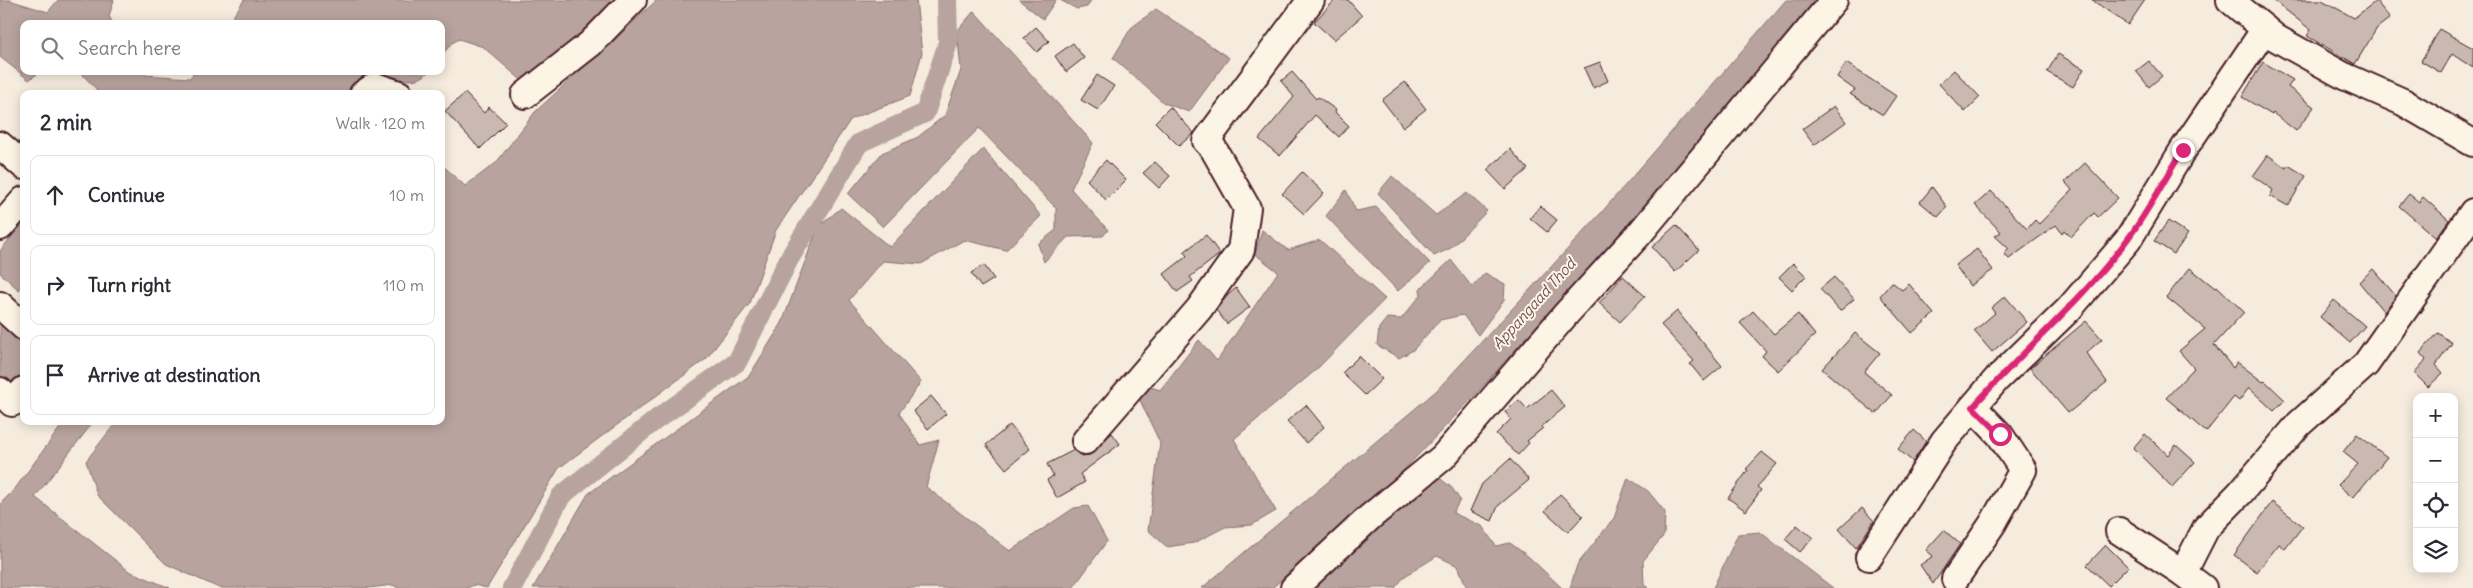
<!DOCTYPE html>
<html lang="en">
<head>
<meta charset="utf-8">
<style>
  body { margin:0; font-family:Delius,sans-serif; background:#f7f7f7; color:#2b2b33 }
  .controls { position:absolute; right:15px; bottom:15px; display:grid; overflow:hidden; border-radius:10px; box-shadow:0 2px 12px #0003 }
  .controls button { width:45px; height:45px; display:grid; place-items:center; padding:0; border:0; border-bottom:1px solid #e1e1e2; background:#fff; color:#2b2b33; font:25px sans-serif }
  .stop { position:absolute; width:15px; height:15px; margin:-11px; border:4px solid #db2777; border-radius:50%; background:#fff }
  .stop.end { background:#db2777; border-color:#fff; box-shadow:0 1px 5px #0008 }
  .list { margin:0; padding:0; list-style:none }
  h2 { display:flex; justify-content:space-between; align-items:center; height:65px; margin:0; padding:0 20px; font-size:21px }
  h2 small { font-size:16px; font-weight:400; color:#7c7c81 }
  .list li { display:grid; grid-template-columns:32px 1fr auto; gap:15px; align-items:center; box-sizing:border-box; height:80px; margin:0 10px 10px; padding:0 10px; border:1px solid #e1e1e2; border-radius:10px }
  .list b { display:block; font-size:19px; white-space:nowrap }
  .list em { font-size:16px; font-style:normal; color:#7c7c81 }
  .icon { flex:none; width:28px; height:28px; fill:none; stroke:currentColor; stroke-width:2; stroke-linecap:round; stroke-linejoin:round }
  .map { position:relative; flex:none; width:2473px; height:588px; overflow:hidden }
  .search { position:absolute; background:#fff; box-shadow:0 2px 12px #0003; left:20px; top:20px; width:425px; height:55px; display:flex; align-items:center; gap:12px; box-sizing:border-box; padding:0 18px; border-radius:10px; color:#7c7c81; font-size:19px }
  .panel { position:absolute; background:#fff; box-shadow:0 2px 12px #0003; left:20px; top:90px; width:425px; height:335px; border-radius:10px }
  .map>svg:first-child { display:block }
</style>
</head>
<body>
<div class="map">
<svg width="2473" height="588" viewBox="0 0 2473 588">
  <rect width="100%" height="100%" fill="#f5ecde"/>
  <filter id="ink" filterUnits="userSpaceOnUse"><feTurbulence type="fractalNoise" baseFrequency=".02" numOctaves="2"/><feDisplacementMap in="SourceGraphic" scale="10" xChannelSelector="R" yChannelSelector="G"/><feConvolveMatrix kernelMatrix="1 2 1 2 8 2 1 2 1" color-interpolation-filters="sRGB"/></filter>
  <g filter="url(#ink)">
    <g fill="#b8a39e" stroke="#8c6e70">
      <path d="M0,0H9L48,12L58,0H114L109,16L113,24H24V71H41L29,80L0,57Z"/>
      <path d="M244,0H623L527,85L483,47L459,39L452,43L441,56V24H228Z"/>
      <path d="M657,0H916L922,53L910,96L851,119L776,230L750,303L706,359L559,468L487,588L474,585L467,588H398L393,585L369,588H219L166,564L97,495L86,461L117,421H441V164L465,186L496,163L535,112Z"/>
      <path d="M1019,0H1056L1043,19Z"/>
      <path d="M1060,0H1091L1087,7L1077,9Z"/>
      <path d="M1786,0H1822L1636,215L1474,396L1400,474L1272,588H1202L1436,391L1601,213Z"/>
      <path d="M1156,9L1229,58L1189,112L1164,103L1113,58L1131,28Z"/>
      <path d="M974,11L1093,143L1071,189L1108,230L1103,236L1068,237L1044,262L1038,244L1056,230V208L979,128L883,227L848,194L882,153L918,137L945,115L961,70L957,31Z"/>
      <path d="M79,71H142L145,75L190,78L195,71H429C417,87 395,77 379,74L354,88L348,94H101Z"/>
      <path d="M983,149L1041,216L1006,250L964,240L921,264L883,261L849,300L921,382L899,413L920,445L939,440L926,487L1010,551L1074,508L1088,506L1107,541L1073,588H533L588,494L749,376L782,323L818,227L841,208L890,247Z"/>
      <path d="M1392,176L1436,215L1467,193L1487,211L1451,248L1434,256L1378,193Z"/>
      <path d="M1346,190L1356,211L1376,207L1430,263L1398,291L1326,216Z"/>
      <path d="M24,221V284L19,290L0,273V251Z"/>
      <path d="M1262,230L1288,250L1320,240L1385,299L1317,369L1234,439L1276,511L1252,525L1225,527L1194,543L1167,547L1148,530L1160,443L1136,392L1145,385L1160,390L1199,340L1217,361L1278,272L1255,254Z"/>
      <path d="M1451,260L1472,287L1485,273L1505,284L1504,300L1478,335L1463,315L1440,320L1413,350L1399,358L1377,345L1379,328L1387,318L1401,319L1421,295L1420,289Z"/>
      <path d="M0,318L24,338V378L15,389L0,376Z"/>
      <path d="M65,421H94L35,497L129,571L170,588H0V504L14,490Z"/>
      <path d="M1431,471L1452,488L1460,500L1453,513L1482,526L1496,546L1510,543L1529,557L1562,588H1467L1458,566L1437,556L1405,576L1395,588H1309Z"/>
      <path d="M1628,478L1648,491L1665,512L1664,535L1643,561L1644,585L1648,588H1570L1577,565L1614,518Z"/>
      <path d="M1760,532L1833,588H1713L1738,534Z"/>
    </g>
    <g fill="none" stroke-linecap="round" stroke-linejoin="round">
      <path stroke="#b8a39e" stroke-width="20" d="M512,588L561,496L657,419L737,362L789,259L859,143L925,113L948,43L947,0"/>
    </g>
    <g fill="#cab9b1" stroke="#4a1f2b">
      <path d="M1335,0H1348L1362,16L1334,40L1314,22Z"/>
      <path d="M2092,0H2145L2128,25Z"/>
      <path d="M2273,0H2322L2354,18L2376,1L2390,18L2377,28L2355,64L2307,36L2311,30Z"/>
      <path d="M1036,27L1049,41L1037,52L1024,38Z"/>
      <path d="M2439,29L2473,48V68L2452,54L2441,73L2421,61Z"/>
      <path d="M1073,43L1084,58L1066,72L1055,56Z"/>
      <path d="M2058,54L2084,69L2073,87L2047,72Z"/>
      <path d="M2149,61L2162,76L2149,87L2136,71Z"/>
      <path d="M1600,62L1608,81L1593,88L1584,68Z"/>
      <path d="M2263,62L2293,80L2288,87L2314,107L2296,131L2273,113L2272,115L2242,97Z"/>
      <path d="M1846,63L1896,96L1883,115L1850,94L1855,90L1837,77Z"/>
      <path d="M1954,70L1980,97L1965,112L1939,84Z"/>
      <path d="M1292,72L1316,99L1318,97L1336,110L1335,112L1349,126L1339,137L1315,115L1280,156L1259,139L1294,97L1281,81Z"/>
      <path d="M1097,75L1114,86L1098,110L1081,100Z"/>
      <path d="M1405,82L1426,109L1403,127L1382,100Z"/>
      <path d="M465,93L484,113L489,107L506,123L480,149L445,111Z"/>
      <path d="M1834,106L1846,122L1814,145L1802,129Z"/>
      <path d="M1170,107L1194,133L1179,146L1155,122Z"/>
      <path d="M1510,149L1528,169L1505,189L1487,170Z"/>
      <path d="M2268,155L2286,168L2288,165L2306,176L2288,206L2270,196L2273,190L2253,176Z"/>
      <path d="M1106,160L1126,180L1106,200L1087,180Z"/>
      <path d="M1155,162L1170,176L1159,188L1143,173Z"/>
      <path d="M2085,163L2118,198L2098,217L2094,213L2071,237L2064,230L2062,233L2056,225L2009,259L2004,254L2009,249L1995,236L2001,232L1975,205L1991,191L2027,229L2035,220L2039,224L2072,190L2065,182Z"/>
      <path d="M1302,172L1324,193L1304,214L1282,194Z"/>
      <path d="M1932,187L1947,207L1938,217L1920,202Z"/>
      <path d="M2409,194L2419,202L2423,197L2449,220L2436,238L2399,206Z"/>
      <path d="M1540,206L1557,220L1547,232L1530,218Z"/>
      <path d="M2168,221L2188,234L2174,254L2154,241Z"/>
      <path d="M1676,225L1699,250L1675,272L1652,247Z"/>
      <path d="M1206,235L1220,254L1190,277L1193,281L1177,292L1164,274L1187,256L1184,252Z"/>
      <path d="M1977,249L1993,270L1970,286L1955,265Z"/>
      <path d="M1793,263L1806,276L1792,290L1779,277Z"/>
      <path d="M984,265L994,279L981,287L971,273Z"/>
      <path d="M2190,268L2215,288L2217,286L2244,312L2214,345L2233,368L2237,362L2263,382L2265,381L2285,400L2274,411L2249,388L2239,401L2234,397L2206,432L2166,398L2194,368L2179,351L2205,329L2166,297Z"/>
      <path d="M2373,269L2396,296L2384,312L2359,282Z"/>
      <path d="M1623,276L1645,296L1620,322L1599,303Z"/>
      <path d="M1834,277L1854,299L1840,311L1820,289Z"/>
      <path d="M1892,282L1902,290L1909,284L1934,314L1912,333L1880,296Z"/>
      <path d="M1236,288L1250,307L1227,324L1216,310L1228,295Z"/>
      <path d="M2005,296L2027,322L1992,352L1974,331L1995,313L1991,308Z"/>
      <path d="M2334,300L2365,326L2350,343L2320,317Z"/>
      <path d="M1677,311L1722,366L1704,381L1690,364L1694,361L1661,325Z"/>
      <path d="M1753,311L1774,334L1798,314L1815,335L1778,371L1762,356L1766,351L1740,323Z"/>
      <path d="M2086,321L2102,339L2086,353L2107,382L2068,413L2030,368Z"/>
      <path d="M1855,333L1880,353L1864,372L1892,395L1876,414L1822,369Z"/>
      <path d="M2438,333L2452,343L2436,365L2443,373L2428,387L2414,373L2426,360L2420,353Z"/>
      <path d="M1359,356L1382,379L1365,395L1342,373Z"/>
      <path d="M1551,390L1565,407L1541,427L1543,428L1527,441L1529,443L1518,455L1496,434L1511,419L1505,412L1519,400L1527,409Z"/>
      <path d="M931,396L946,414L928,429L913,411Z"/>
      <path d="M1306,405L1324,427L1306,443L1287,421Z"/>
      <path d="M1010,425L1030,449L1006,469L986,445Z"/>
      <path d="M1914,430L1926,441L1913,462L1898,449Z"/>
      <path d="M1112,433L1120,444L1080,474L1085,482L1057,498L1047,480L1053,476L1047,464L1074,450L1082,456L1090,455Z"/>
      <path d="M2145,434L2168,455L2176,445L2195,462L2172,487L2133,448Z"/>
      <path d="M2357,434L2387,457L2353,498L2338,485L2358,464L2343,452Z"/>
      <path d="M1762,452L1777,464L1757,487L1761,490L1746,511L1728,498L1748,470L1746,469Z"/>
      <path d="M1510,459L1529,480L1498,506L1492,521L1470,511L1482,484Z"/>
      <path d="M1560,494L1583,516L1568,532L1545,511Z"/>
      <path d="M2272,502L2303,526L2285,549L2279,544L2257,572L2234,555Z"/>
      <path d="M1862,508L1874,521L1856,548L1839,529Z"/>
      <path d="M1797,525L1813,538L1800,552L1785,539Z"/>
      <path d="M1944,530L1960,544L1933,584L1920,565L1933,556L1926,550Z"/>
      <path d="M2106,545L2128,567L2109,586L2087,565Z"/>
    </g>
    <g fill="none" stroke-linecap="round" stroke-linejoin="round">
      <defs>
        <g id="minor">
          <path d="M2230,0L2276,38L2344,76L2403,102L2473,143"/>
          <path d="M363,94L375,86L399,94"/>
          <path d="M525,95L590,44L633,0"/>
          <path d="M0,145L24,166"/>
          <path d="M0,227L24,200"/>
          <path d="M0,305L24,327"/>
          <path d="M0,391L12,403L24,390"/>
          <path d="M1085,441L1199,309L1241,250L1247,208L1213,148L1206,141L1311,0"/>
          <path d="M2119,531L2183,573"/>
          <path d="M1869,557L1944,441L1996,380L2069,309L2128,240L2183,150L2265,29"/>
          <path d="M1955,579L1993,523L2023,470L2000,435L1973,407"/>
          <path d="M1294,588L1370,517L1443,457L1566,314L1640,233L1834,0"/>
          <path d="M2203,588L2183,573L2206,528L2240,493L2299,424L2366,364L2473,212"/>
        </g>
      </defs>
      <use href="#minor" stroke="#4a1f2b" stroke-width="30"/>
      <use href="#minor" stroke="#fcf5e5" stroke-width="26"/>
    </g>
  </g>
  <g fill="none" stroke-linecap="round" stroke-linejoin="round" filter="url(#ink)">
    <path stroke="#db2777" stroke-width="6" d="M2000,434L1973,407C2023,350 2082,301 2127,240C2148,212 2165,179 2183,150"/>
  </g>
  <g text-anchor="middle" stroke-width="4" stroke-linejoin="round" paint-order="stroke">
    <g font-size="15" font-style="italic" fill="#704d53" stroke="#fcf5e5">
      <text transform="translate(1534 304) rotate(-48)" y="5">Appangaad Thod</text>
    </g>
  </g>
</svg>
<div class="controls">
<button>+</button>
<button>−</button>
<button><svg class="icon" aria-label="locate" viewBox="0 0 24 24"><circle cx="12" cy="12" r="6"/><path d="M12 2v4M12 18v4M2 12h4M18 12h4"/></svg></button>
<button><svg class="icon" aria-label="layers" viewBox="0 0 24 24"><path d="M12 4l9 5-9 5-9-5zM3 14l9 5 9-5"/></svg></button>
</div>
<div class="stop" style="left:2000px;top:434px"></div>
<div class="stop end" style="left:2183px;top:150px"></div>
<div class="search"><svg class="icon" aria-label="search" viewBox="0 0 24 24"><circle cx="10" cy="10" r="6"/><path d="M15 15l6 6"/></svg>Search here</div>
<section class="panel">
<h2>2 min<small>Walk · 120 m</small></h2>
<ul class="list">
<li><svg class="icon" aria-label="ahead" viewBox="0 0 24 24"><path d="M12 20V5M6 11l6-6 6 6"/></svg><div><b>Continue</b></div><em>10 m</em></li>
<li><svg class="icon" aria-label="right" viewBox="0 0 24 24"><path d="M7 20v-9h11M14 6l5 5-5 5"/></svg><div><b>Turn right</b></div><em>110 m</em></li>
<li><svg class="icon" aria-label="arrive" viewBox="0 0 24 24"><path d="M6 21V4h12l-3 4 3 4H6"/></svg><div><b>Arrive at destination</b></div></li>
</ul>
</section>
</div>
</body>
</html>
